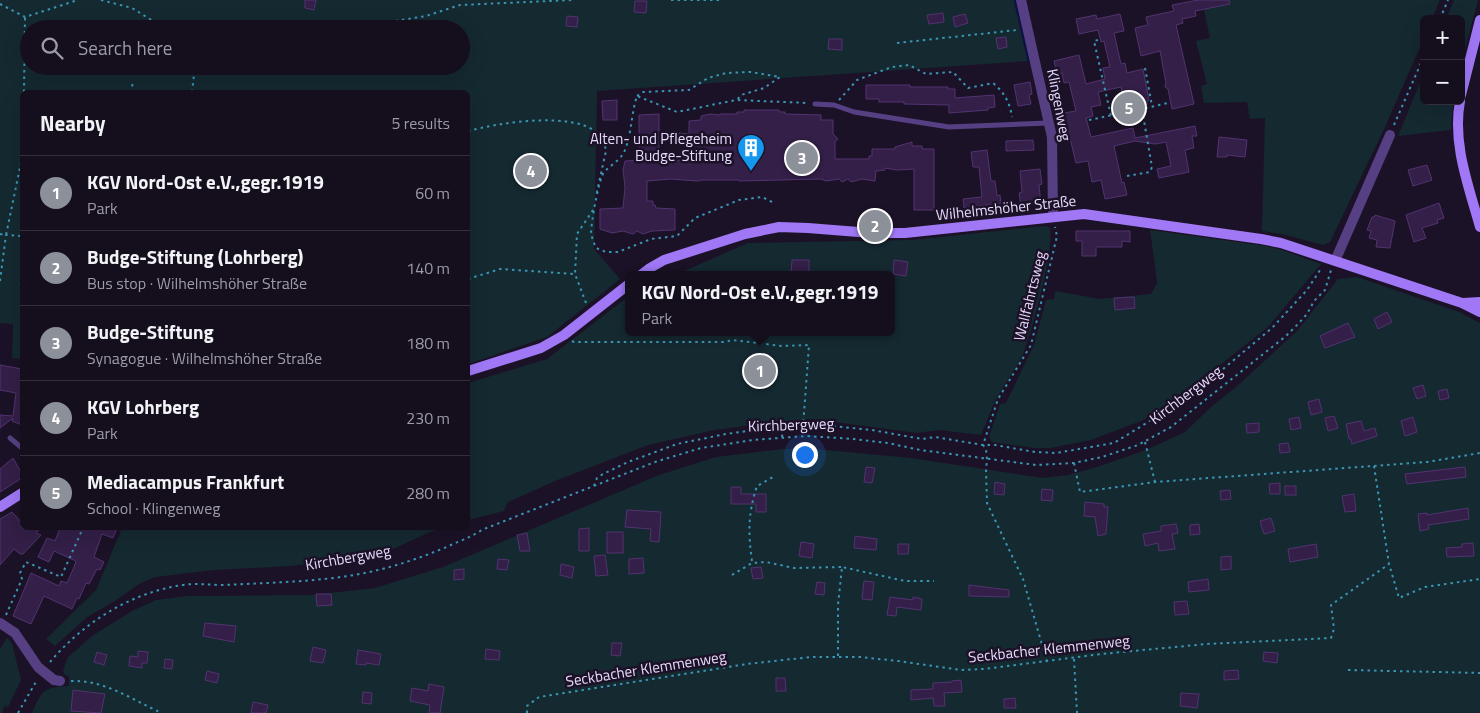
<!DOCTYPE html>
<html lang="en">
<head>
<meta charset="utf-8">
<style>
  body { margin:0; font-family:"Titillium Web",sans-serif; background:#1e1726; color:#f1f3f6 }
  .controls { position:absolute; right:15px; top:15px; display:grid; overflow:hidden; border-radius:8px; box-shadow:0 5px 20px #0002 }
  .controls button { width:45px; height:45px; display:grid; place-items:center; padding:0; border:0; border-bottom:1px solid #342e3b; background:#150e1d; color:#f1f3f6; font:25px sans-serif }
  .you { position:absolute; left:804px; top:454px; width:18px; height:18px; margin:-12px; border:4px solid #fff; border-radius:50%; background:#1a73e8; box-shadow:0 0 0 8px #1a73e833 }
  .badge { display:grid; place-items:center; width:32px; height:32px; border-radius:50%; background:#8c9099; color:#fff; font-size:16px; font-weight:700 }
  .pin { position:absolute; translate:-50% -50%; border:2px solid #fff; box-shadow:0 1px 5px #0006 }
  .popup { position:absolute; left:625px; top:271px; width:270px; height:65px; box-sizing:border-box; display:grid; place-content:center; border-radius:8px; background:#150e1d; filter:drop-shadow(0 1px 4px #0005); font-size:16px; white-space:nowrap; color:#9d9ca4 }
  .popup b { font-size:19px; color:#f1f3f6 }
  .popup::after { content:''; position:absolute; left:50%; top:100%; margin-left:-10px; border:10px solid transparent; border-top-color:#150e1d }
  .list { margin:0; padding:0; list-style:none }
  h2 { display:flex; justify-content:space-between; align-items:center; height:65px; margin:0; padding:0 20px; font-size:21px }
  h2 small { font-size:16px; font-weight:400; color:#9d9ca4 }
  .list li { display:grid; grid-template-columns:32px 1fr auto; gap:15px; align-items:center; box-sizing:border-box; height:75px; padding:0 20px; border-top:1px solid #342e3b }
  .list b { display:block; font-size:19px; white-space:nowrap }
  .list p { margin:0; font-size:16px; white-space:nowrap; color:#9d9ca4 }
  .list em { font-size:16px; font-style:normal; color:#9d9ca4 }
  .icon { flex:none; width:28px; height:28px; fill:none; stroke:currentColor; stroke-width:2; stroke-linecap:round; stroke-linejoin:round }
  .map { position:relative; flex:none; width:1480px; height:713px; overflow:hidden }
  .search { position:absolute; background:#150e1d; box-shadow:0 5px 20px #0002; left:20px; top:20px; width:450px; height:55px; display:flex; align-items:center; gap:12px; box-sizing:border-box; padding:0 18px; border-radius:28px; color:#9d9ca4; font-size:19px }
  .panel { position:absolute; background:#150e1d; box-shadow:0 5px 20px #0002; left:20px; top:90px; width:450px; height:440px; border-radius:8px }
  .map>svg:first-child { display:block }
</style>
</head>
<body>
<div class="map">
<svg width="1480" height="713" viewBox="0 0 1480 713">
  <rect width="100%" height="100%" fill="#1c1227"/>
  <g fill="#152931" fill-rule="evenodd">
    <path d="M0,0H1016L1028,61L597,91L594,249L620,279L547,337L468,364V92H22V359L12,358L13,324L0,323ZM29,29H461V66H29Z"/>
    <path d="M1202,0H1440L1432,19H1424V38L1385,127L1330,242L1323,245L1282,234L1262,231L1265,118L1250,119L1247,102L1204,103L1201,86L1207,84L1196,41L1210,38Z"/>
    <path d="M1454,0H1478L1461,64V19H1446Z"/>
    <path d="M1424,73V101H1453L1451,130L1398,136Z"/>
    <path d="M1043,226L1049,227C1057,240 1030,340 1022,356C1015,370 1005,383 998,396C991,408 987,422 981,435L939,430L917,433L812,419L752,425L714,430L648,445L555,481L508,502L504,511L468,520V383L547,359L629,296V332H891V275H675L748,243L912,240Z"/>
    <path d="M1150,230L1259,245L1279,249L1321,264L1268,327L1166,408L1141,421L1091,440L1050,448H1035L992,442L989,437L1000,404L1006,403L1034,345L1046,300L1054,299L1055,291L1100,299L1151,294L1157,283L1156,273Z"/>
    <path d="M1357,277L1459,312L1480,323V713H32C42,690 44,687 69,686V676L65,675L63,671L68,657L92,636L132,611L156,600L188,596L312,595L375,588L443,567L659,475L716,457L783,449L804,448L911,458L1042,478L1068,475L1097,467L1146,450L1185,432L1212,406L1236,387L1297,331L1338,279Z"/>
    <path d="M122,528H443L430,532L391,550L375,552L364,557L291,566L214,570L155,577L139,584L115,601L87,617L55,646L46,639L96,590Z"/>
    <path d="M7,638L12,643L21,680L8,707L4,706L2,713H0V649Z"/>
  </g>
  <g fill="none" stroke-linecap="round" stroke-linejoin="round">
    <path stroke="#0e1243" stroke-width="3" d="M1015,0L1029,61"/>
  </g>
  <g fill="#331f47" stroke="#523371">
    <path d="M305,0H316L314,10L305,8Z"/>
    <path d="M1198,0H1229L1230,4L1195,11L1196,16L1182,19L1183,23L1176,25L1194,104L1172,109L1168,89L1165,87L1166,83L1160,51L1141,56L1135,28L1148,25L1146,17L1174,11L1172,5Z"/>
    <path d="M635,1H647L646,13L634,12Z"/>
    <path d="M943,13L944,22L929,24L927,15Z"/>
    <path d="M965,14L968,23L955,27L953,17Z"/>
    <path d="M1120,14L1124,31L1114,33L1121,64L1125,63L1127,73L1143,69L1149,100L1147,101V105L1127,109V107L1125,108L1121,87L1098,92L1101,105L1091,107L1093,116L1086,118L1091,137L1133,128L1135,138L1195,126L1197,136H1192L1194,148L1185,150L1189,172L1159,178L1157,169L1171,166L1166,142L1155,144L1135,141L1114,146L1122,183L1124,182L1127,195L1105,199L1101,180L1092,182L1088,161L1076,163L1064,113L1076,111L1069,82L1064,83L1062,73L1057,74L1054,61L1079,55L1086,84L1105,79L1103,68L1110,67L1104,41L1101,42L1098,30L1079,34L1076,19L1096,15L1097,19Z"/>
    <path d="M567,16L578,17L577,27L566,26Z"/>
    <path d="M1006,37L1007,47L998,49L996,38Z"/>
    <path d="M829,39H842V50L828,49Z"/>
    <path d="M1030,82L1032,94L1029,95L1031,104L1018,106L1014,85Z"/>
    <path d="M866,85H910V87H948V89H955V98L994,95L995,107L988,108V110L949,113V105L904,104V102H879V99H866Z"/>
    <path d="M617,100V120H603L602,101Z"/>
    <path d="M744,110H779V112H785V114L821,115V120H833V134L838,139L835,141V159H869V156H872V149H895V147L912,142V146H922V149H934V210H914V169L897,170L885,168V170L876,171L875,181L862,179L851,182L848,179L842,182L839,179L826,181L821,179L739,181V180H702L697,181L671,179L647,181V201H653V205H655L656,208L675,209V230L652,231L643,234L637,231L633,234L623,231L612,233L600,229V209L623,208L625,187L623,170L625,161L639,160V115L659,114V152H662V158L663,160H689V144L679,133L689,134V121L701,120V116L710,114L720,115V114H737V112H744Z"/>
    <path d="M1219,137L1247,140L1245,157L1227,155V157H1217Z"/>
    <path d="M1033,140L1034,150L1006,151V141Z"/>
    <path d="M987,150L991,181H995L997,196L1000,195L1001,203L964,208L963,199L982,197L979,167H973L971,152Z"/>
    <path d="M1427,165L1432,180L1413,186L1408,170Z"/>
    <path d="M1040,169L1042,184L1039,185L1041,204L1021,206L1019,193L1022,192L1020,171Z"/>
    <path d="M1439,203L1444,218L1437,220L1438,223L1422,228L1426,238L1414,242L1406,215Z"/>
    <path d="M1375,215L1395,221L1390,248L1376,247L1377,240L1369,238L1371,231L1367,230L1372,217H1374Z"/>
    <path d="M1076,231H1130V242L1122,241V247H1096V256H1082V241H1076Z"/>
    <path d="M792,260H809V275H791Z"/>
    <path d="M894,260L908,262L906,276L893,274Z"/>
    <path d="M1134,297L1135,308L1115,310L1114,298Z"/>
    <path d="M1387,312L1392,322L1378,329L1374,319Z"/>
    <path d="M1348,323L1355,337L1325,348L1320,336Z"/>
    <path d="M0,365L22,369V425L12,421L13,418L0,428V415L13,416L16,393L0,390Z"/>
    <path d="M1423,385L1426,396L1417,399L1413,388Z"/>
    <path d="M1447,389L1449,398L1440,400L1438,391Z"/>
    <path d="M1319,399L1322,412L1311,415L1308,402Z"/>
    <path d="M1334,416L1338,428L1328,431L1325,418Z"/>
    <path d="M1299,417L1301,428L1291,430L1289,419Z"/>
    <path d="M1413,417L1417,432L1405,436L1401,421Z"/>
    <path d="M1361,421L1364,431L1375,428L1377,436L1352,444L1351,439H1349L1346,424Z"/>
    <path d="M1259,423V432L1247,433L1246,424Z"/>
    <path d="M1288,443L1290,452L1280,453L1279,444Z"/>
    <path d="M13,458L22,474V478L0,492V469Z"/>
    <path d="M866,467L875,468L872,483L864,482Z"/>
    <path d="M1465,467L1466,477L1407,484L1405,474Z"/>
    <path d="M995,482L1005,484L1004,495L994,494Z"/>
    <path d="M1280,483V494H1270L1269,484Z"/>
    <rect x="1285" y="486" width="11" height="9"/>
    <path d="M731,487H741V494H766V512H756V504H731Z"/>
    <path d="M1042,489L1053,490L1052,501L1041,500Z"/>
    <path d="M1230,490L1231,499L1221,500L1220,491Z"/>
    <path d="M1354,494L1356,511L1345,512L1342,496Z"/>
    <path d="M1085,502L1104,504V507H1108L1106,534L1098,536L1095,517L1084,516Z"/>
    <path d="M1468,508L1469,519L1428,525L1429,529L1420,531L1418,514L1427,513V515Z"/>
    <path d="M627,510L661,512L659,542L650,541L651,529L625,527Z"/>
    <path d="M12,512L22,523V528H40L36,533L41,535L23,554H20L14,549L0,565V519Z"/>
    <path d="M1271,518L1275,531L1264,534L1260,521Z"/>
    <path d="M1176,524L1178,533L1172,534L1175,549L1159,551L1158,543L1145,546L1143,534L1161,531V526Z"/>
    <path d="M1199,524L1200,534L1190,535V525Z"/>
    <path d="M60,528H117L113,538L102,534L94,557L104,562L100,570L97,569L89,584L86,583L79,599L77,598L72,609L44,596L31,624L13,616L31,573L59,586L61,581L67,583L74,567L76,561L54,551L49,562L38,557L47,538L55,541Z"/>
    <path d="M589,528V551H579V529Z"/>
    <rect x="607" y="532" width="16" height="21"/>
    <path d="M527,533L530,551H520L517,535Z"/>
    <path d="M855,536L877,539L876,550L854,548Z"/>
    <path d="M801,542L814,544L812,558L799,556Z"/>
    <path d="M1473,543L1474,556L1447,557L1446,548L1462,547V544Z"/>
    <path d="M898,544H909L908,554H898Z"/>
    <path d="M1316,544L1318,557L1290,562L1288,549Z"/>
    <path d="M605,555L608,575L596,576L594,556Z"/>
    <path d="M1231,556V569L1221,570V557Z"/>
    <path d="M643,558L644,573L629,574V559Z"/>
    <path d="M498,559L509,560L507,570L497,569Z"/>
    <path d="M561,564L574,567L572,578L560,575Z"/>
    <path d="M761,567L763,578L753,579L751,568Z"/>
    <path d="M464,569V579L454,580V570Z"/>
    <path d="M1208,579L1209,590L1189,592L1188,582Z"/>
    <path d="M864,581L874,582L872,600L862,599Z"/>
    <path d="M817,582L825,583L824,595L815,594Z"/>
    <path d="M969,585L1009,590V597L969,596Z"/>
    <path d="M316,594H331L332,605L317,606Z"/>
    <path d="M890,597L913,600V597L922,599L921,610L897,607L896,616L887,615Z"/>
    <path d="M1187,601L1189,614L1175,615L1174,602Z"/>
    <path d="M205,623L236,626L234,642L203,636Z"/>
    <path d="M612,643H622L620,656L611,655Z"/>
    <path d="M313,647L326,650L323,663L310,661Z"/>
    <path d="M486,649L500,651L499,660L485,659Z"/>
    <path d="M358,650L381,654L379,665L366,663V665L356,664Z"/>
    <path d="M138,651L148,652L147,663H142V668L129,666L130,656L138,657Z"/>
    <path d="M97,652L107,655L104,665L94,662Z"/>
    <path d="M1264,652L1278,653L1277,663L1263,661Z"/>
    <path d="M165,659L173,660L172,669L164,668Z"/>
    <path d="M1238,670L1239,679L1224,680V671Z"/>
    <path d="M207,671L219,674L217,683L205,680Z"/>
    <path d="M776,678H785L786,691H776Z"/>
    <path d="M961,680L962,692L944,693L945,706H934L933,698L911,700V690L933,689V683L952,682V681Z"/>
    <path d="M429,684L444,687L440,713H429L430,705L410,701L412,688L428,691Z"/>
    <path d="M73,690L105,694L101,713L71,711Z"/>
    <path d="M363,692L372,693L371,704L362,703Z"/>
    <path d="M1181,693L1199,694L1197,708L1180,706Z"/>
    <path d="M1015,698L1016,708H1004V699Z"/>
    <path d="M253,702L268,705L266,713H251Z"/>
  </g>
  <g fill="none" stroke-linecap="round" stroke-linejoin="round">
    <g stroke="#3995b2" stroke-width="2" stroke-dasharray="2.5 4" stroke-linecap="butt">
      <path d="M101,0L132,8L166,29"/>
      <path d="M671,0H723"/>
      <path d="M0,4L25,17L78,0"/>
      <path d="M1440,19L1448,0"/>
      <path d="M364,29L389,22L426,16L460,5L572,0"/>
      <path d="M1098,40L1094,41L1111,116"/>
      <path d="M897,43L1017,30"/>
      <path d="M1145,68L1152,106"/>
      <path d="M132,84L134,92"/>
      <path d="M24,92L25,17"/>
      <path d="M192,92L195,66"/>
      <path d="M637,96L643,92L689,90L708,78L726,73L751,72L780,77L764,88L741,95L737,100"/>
      <path d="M839,100L857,80L892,67L909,65L926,74L953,72L968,88L993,83C1004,92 1010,103 1012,117"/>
      <path d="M1089,120L1142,109"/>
      <path d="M1394,125L1424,56"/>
      <path d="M468,131C500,123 550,115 583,125C590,127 597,133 603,136L606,151L596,196"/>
      <path d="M1127,176L1150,172L1152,167L1142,109L1168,103"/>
      <path d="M772,202L762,197L739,200L695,218L677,236L651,239L618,252H606L596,248C594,243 592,238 591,233C591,223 599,178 604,172C612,164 621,160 625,150C632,132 631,114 637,96L677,112L736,100L808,103"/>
      <path d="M0,234L6,235L22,158"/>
      <path d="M468,279L500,269L574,274"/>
      <path d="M0,281L6,235L22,236"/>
      <path d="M20,284L22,285"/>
      <path d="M586,303L575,274L577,234L593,210"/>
      <path d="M572,341L574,342H725L732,340L782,346L809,345L803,427"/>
      <path d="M782,437L783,428"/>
      <path d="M1145,442L1155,482"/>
      <path d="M1074,463L1080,492L1155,482L1427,462L1480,453"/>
      <path d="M1374,466L1389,564L1399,598L1425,587L1480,579"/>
      <path d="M594,486L597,478L603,474L628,462L677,444L726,434L769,428L831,426L872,430L922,439L935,437L983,445H995L1035,452L1056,453L1114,443L1192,395L1272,328L1307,290L1322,267"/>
      <path d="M752,561C748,533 748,513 757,486L775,476"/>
      <path d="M732,575L752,563L766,562L794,568L842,567"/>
      <path d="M6,615L22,579L20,573L26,562L61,577L83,528"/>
      <path d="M838,656V605L842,567L905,581H934"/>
      <path d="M1074,659L1077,713"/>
      <path d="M50,662C83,623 130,593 182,585C196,583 209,585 223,585C265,583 307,582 348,576C387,570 425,557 460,541C469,538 476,533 484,529L655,462L701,448L753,440L806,436L854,439L888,443L920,450L1036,465L1074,463L1102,457L1138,445L1171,427L1286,336L1298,324L1307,314L1314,301L1325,290L1331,270"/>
      <path d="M1047,662L1023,579L987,503L986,469L987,460L986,449L983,445L998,399L1031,345L1057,236L1055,227"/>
      <path d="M1348,670L1480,673"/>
      <path d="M71,681C106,680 132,700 162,713"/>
      <path d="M18,713L37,680"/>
      <path d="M527,713V706L539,697L747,664L811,657H860L898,661L961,670L984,669L1101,654L1207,644L1331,638L1334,629L1331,605L1389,564"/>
    </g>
    <g stroke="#564083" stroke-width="5">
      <path d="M815,104L834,105L854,112L949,127L1049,123"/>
      <path d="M10,438L22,448"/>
    </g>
    <g stroke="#564083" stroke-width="10">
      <path d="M1021,0L1052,137L1053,216"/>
      <path d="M1335,261L1390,135"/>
      <path d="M0,623L15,633L38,667L54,680L60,681"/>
    </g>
    <g stroke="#a078f6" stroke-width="10">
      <path d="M1461,95L1480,20"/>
      <path d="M1460,101C1452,144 1469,187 1480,227"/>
      <path d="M641,275L650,268L664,260L745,234L779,227L808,228L871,233H905L1084,214L1261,239L1281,243L1462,303L1480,312"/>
      <path d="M1463,303L1480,302"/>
      <path d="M468,371L541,348L564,335L629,284"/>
      <path d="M0,507L22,493"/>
    </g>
  </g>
  <defs>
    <symbol id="building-pin" viewBox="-11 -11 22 30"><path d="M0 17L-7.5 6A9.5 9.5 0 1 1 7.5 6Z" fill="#1498ef" stroke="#1c1227"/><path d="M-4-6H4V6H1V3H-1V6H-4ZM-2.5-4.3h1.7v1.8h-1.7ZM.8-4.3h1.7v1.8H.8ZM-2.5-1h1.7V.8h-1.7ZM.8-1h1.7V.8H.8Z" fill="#fff"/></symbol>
  </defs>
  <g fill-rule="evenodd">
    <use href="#building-pin" x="735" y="132" width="32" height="43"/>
  </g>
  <g text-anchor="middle" stroke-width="5" stroke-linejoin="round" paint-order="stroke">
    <g font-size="15" fill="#e8dafd" stroke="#1c1227">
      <text transform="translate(1059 105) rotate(79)" y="5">Klingenweg</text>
      <text transform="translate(1006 208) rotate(-6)" y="5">Wilhelmshöher Straße</text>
      <text transform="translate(1030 296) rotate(-76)" y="5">Wallfahrtsweg</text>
      <text transform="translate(1186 395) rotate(-37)" y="5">Kirchbergweg</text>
      <text transform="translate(791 425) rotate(-2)" y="5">Kirchbergweg</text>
      <text transform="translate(348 558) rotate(-10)" y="5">Kirchbergweg</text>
      <text transform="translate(1049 649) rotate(-6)" y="5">Seckbacher Klemmenweg</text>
      <text transform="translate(646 669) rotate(-9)" y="5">Seckbacher Klemmenweg</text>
    </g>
    <g font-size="15" fill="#e8dafd" stroke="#1c1227" text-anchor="end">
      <text x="732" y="144">Alten- und Pflegeheim<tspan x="732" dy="17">Budge-Stiftung</tspan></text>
    </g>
  </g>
</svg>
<div class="controls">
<button>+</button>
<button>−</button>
</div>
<div class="you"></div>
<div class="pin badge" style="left:760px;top:371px">1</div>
<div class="popup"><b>KGV Nord-Ost e.V.,gegr.1919</b>Park</div>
<div class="pin badge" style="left:875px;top:226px">2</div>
<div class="pin badge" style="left:802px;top:158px">3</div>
<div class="pin badge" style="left:531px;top:171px">4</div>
<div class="pin badge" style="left:1129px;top:108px">5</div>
<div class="search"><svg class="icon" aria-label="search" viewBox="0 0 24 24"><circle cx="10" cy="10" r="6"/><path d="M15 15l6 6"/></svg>Search here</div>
<section class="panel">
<h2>Nearby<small>5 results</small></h2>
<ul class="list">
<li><span class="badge">1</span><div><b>KGV Nord-Ost e.V.,gegr.1919</b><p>Park</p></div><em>60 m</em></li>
<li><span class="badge">2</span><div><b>Budge-Stiftung (Lohrberg)</b><p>Bus stop · Wilhelmshöher Straße</p></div><em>140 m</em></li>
<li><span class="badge">3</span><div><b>Budge-Stiftung</b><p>Synagogue · Wilhelmshöher Straße</p></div><em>180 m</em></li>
<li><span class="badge">4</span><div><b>KGV Lohrberg</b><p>Park</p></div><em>230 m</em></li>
<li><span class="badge">5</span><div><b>Mediacampus Frankfurt</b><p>School · Klingenweg</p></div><em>280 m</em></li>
</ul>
</section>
</div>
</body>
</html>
